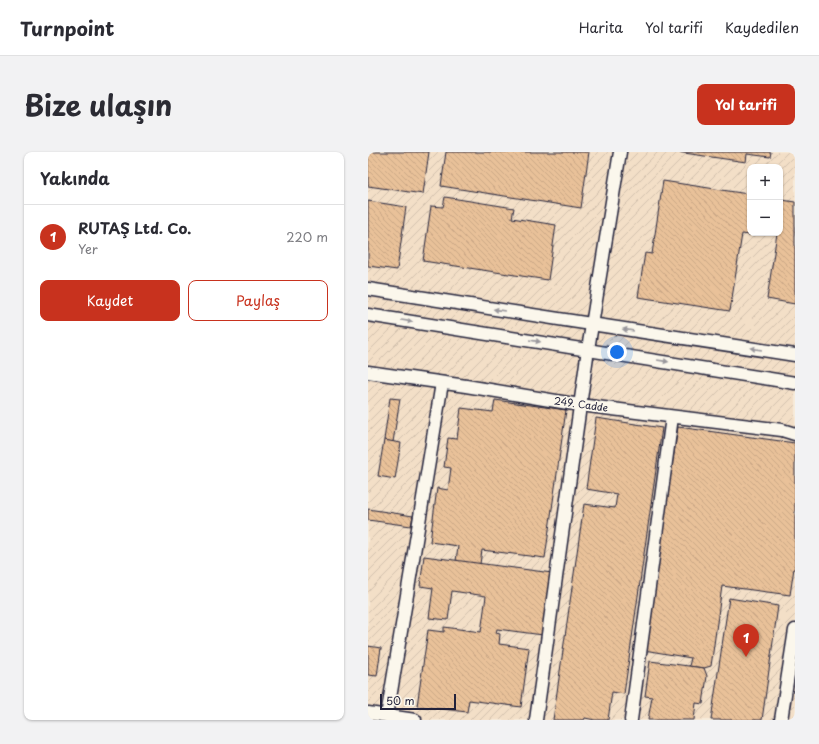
<!DOCTYPE html>
<html lang="tr">
<head>
<meta charset="utf-8">
<style>
  body { margin:0; font-family:"Playpen Sans",sans-serif; background:#f2f2f3; color:#2b2b33 }
  .controls { position:absolute; right:12px; top:12px; display:grid; overflow:hidden; border-radius:8px; box-shadow:0 1px 3px #0004 }
  .controls button { width:36px; height:36px; display:grid; place-items:center; padding:0; border:0; border-bottom:1px solid #e1e1e2; background:#fff; color:#2b2b33; font:20px sans-serif }
  .scale { position:absolute; left:12px; bottom:10px; width:76px; box-sizing:border-box; padding-left:4px; border:2px solid #22223b; border-top:0; font-size:11px; line-height:14px; white-space:nowrap; color:#22223b; -webkit-text-stroke:3px #fbf7ec; paint-order:stroke }
  .you { position:absolute; left:249px; top:200px; width:14px; height:14px; margin:-10px; border:3px solid #fff; border-radius:50%; background:#1a73e8; box-shadow:0 0 0 6px #1a73e833 }
  .badge { display:grid; place-items:center; width:26px; height:26px; border-radius:50%; background:#c8321e; color:#fff; font-size:13px; font-weight:700 }
  .pin { position:absolute; translate:-50% -33px; filter:drop-shadow(0 1px 2px #0008) }
  .pin::after { content:''; position:absolute; top:21px; width:14px; height:12px; background:inherit; clip-path:polygon(0 0,100% 0,50% 100%) }
  .list { margin:0; padding:0; list-style:none }
  h2 { display:flex; justify-content:space-between; align-items:center; height:52px; margin:0; padding:0 16px; font-size:17px }
  h2 small { font-size:13px; font-weight:400; color:#7c7c81 }
  .list li { display:grid; grid-template-columns:26px 1fr auto; gap:12px; align-items:center; box-sizing:border-box; height:64px; padding:0 16px; border-top:1px solid #e1e1e2 }
  .list b { display:block; font-size:15px; white-space:nowrap }
  .list p { margin:0; font-size:13px; white-space:nowrap; color:#7c7c81 }
  .list em { font-size:13px; font-style:normal; color:#7c7c81 }
  .actions { display:flex; gap:8px; padding:12px 16px }
  .actions a { flex:1; padding:9px 0; border:1px solid #c8321e; border-radius:8px; text-align:center; font-size:14px; color:#c8321e }
  .actions .main { background:#c8321e; color:#fff }
  .map { position:relative; flex:none; width:427px; height:568px; overflow:hidden; border-radius:8px }
  header { display:flex; align-items:center; gap:24px; box-sizing:border-box; height:56px; padding:0 20px; background:#fff; border-bottom:1px solid #e1e1e2 }
  header strong { font-size:19px }
  nav { display:flex; gap:22px; margin-inline-start:auto; font-size:14px }
  .intro { display:flex; align-items:center; justify-content:space-between; box-sizing:border-box; height:96px; padding:0 24px }
  h1 { margin:0; font-size:28px }
  .button { padding:10px 18px; border-radius:8px; background:#c8321e; color:#fff; font-size:14px; font-weight:700 }
  main { display:flex; gap:24px; padding:0 24px }
  aside { flex:1; background:#fff; border-radius:8px; box-shadow:0 1px 3px #0004 }
  .map>svg:first-child { display:block }
</style>
</head>
<body>
<header>
<strong>Turnpoint</strong>
<nav><a>Harita</a><a>Yol tarifi</a><a>Kaydedilen</a></nav>
</header>
<div class="intro"><h1>Bize ulaşın</h1><a class="button">Yol tarifi</a></div>
<main>
<aside>
<h2>Yakında<small></small></h2>
<ul class="list">
<li><span class="badge">1</span><div><b>RUTAŞ Ltd. Co.</b><p>Yer</p></div><em>220 m</em></li>
</ul>
<div class="actions"><a class="main">Kaydet</a><a>Paylaş</a></div>
</aside>
<div class="map">
<svg width="427" height="568" viewBox="0 0 427 568">
  <defs>
    <pattern id="industrial-furrows" width="10" height="10" patternUnits="userSpaceOnUse"><rect width="10" height="10" fill="#f3dfc7"/><path d="M-1 1l2-2M0 10L10 0M9 11l2-2" fill="none" stroke="#d0bfac"/></pattern>
    <pattern id="building-back-hatch" width="6" height="6" patternUnits="userSpaceOnUse"><rect width="6" height="6" fill="#e9c199"/><path d="M-1 5l2 2M0 0l6 6M5-1l2 2" fill="none" stroke="#c8a685"/></pattern>
  </defs>
  <rect width="100%" height="100%" fill="#f7ecdb"/>
  <filter id="ink" filterUnits="userSpaceOnUse"><feTurbulence type="fractalNoise" baseFrequency=".025" numOctaves="2"/><feDisplacementMap in="SourceGraphic" scale="8" xChannelSelector="R" yChannelSelector="G"/><feConvolveMatrix kernelMatrix="1 2 1 2 8 2 1 2 1" color-interpolation-filters="sRGB"/></filter>
  <g filter="url(#ink)">
    <path fill="url(#industrial-furrows)" fill-rule="evenodd" d="M0,0H427V568H0ZM382,15H412V81H382Z"/>
    <g fill="url(#building-back-hatch)" stroke="#22223b">
      <path d="M0,0H61L55,42L0,34Z"/>
      <path d="M78,0H221L213,56L73,34Z"/>
      <path d="M309,0H403L402,5L379,2L378,10Z"/>
      <path d="M295,29L380,42L382,30V83L374,82L362,159L270,145L277,101L284,102Z"/>
      <path d="M77,45L146,56L144,66L188,73L180,128L55,109L63,54L75,55Z"/>
      <path d="M414,48L427,50V152L399,147L409,81H412V62Z"/>
      <path d="M0,49L38,55L29,118L0,114Z"/>
      <path d="M22,246L32,247L25,290L16,288Z"/>
      <path d="M127,248L198,258L177,406L114,398L112,412L88,409L90,394L62,390L69,336L80,338L83,316L76,315L80,286L89,287L93,256L125,260Z"/>
      <path d="M228,266L294,276L256,542L244,540L240,568H227L217,566L216,568H185L216,352L247,356L249,342L218,337Z"/>
      <path d="M310,275L427,291V416H426L422,443L354,434L345,500L343,514L336,516L321,514L323,506L276,498Z"/>
      <path d="M16,288L33,291L27,327L10,324Z"/>
      <path d="M0,357L45,364L43,374L0,368Z"/>
      <path d="M56,404L184,421L175,483L129,477L128,481L132,482L131,492L161,496L153,555L101,548L99,560L49,554L60,478L76,480V475L113,480L118,444L84,439L80,468L61,466L65,436L52,434Z"/>
      <path d="M361,446L410,454L394,568H343Z"/>
      <path d="M0,494L13,496L9,524L0,523Z"/>
      <path d="M282,509L336,516L339,524L335,552L328,551L326,568H280L284,545L277,544Z"/>
    </g>
    <g fill="none" stroke-linecap="round" stroke-linejoin="round">
      <defs>
        <g id="minor">
          <path d="M0,137L197,168L427,203"/>
          <path d="M0,163L427,231"/>
          <path d="M0,220L98,234L212,253L414,278L427,282"/>
          <path d="M0,561L47,568"/>
          <path d="M19,564L74,231"/>
          <path d="M168,568L220,197L224,173L252,0"/>
          <path d="M263,568L304,265"/>
          <path d="M413,568L427,478"/>
        </g>
      </defs>
      <use href="#minor" stroke="#22223b" stroke-width="15"/>
      <use href="#minor" stroke="#fbf7ec" stroke-width="12"/>
    </g>
    <defs><path id="oneway-solid" d="M-6-.8H1V-3.2L6.5 0L1 3.2V.8H-6Z"/></defs>
    <g fill="#99979c">
      <use href="#oneway-solid" transform="translate(131 158) rotate(-171)"/>
      <use href="#oneway-solid" transform="translate(39 169) rotate(9)"/>
      <use href="#oneway-solid" transform="translate(260 178) rotate(-171)"/>
      <use href="#oneway-solid" transform="translate(167 189) rotate(9)"/>
      <use href="#oneway-solid" transform="translate(388 197) rotate(-171)"/>
      <use href="#oneway-solid" transform="translate(295 209) rotate(9)"/>
    </g>
  </g>
  <g text-anchor="middle" stroke-width="3" stroke-linejoin="round" paint-order="stroke">
    <g font-size="10" fill="#22223b" stroke="#fbf7ec">
      <text transform="translate(213 252) rotate(8)" y="4">249. Cadde</text>
    </g>
  </g>
</svg>
<div class="controls">
<button>+</button>
<button>−</button>
</div>
<div class="scale">50 m</div>
<div class="you"></div>
<div class="pin badge" style="left:378px;top:505px">1</div>
</div>
</main>
</body>
</html>
